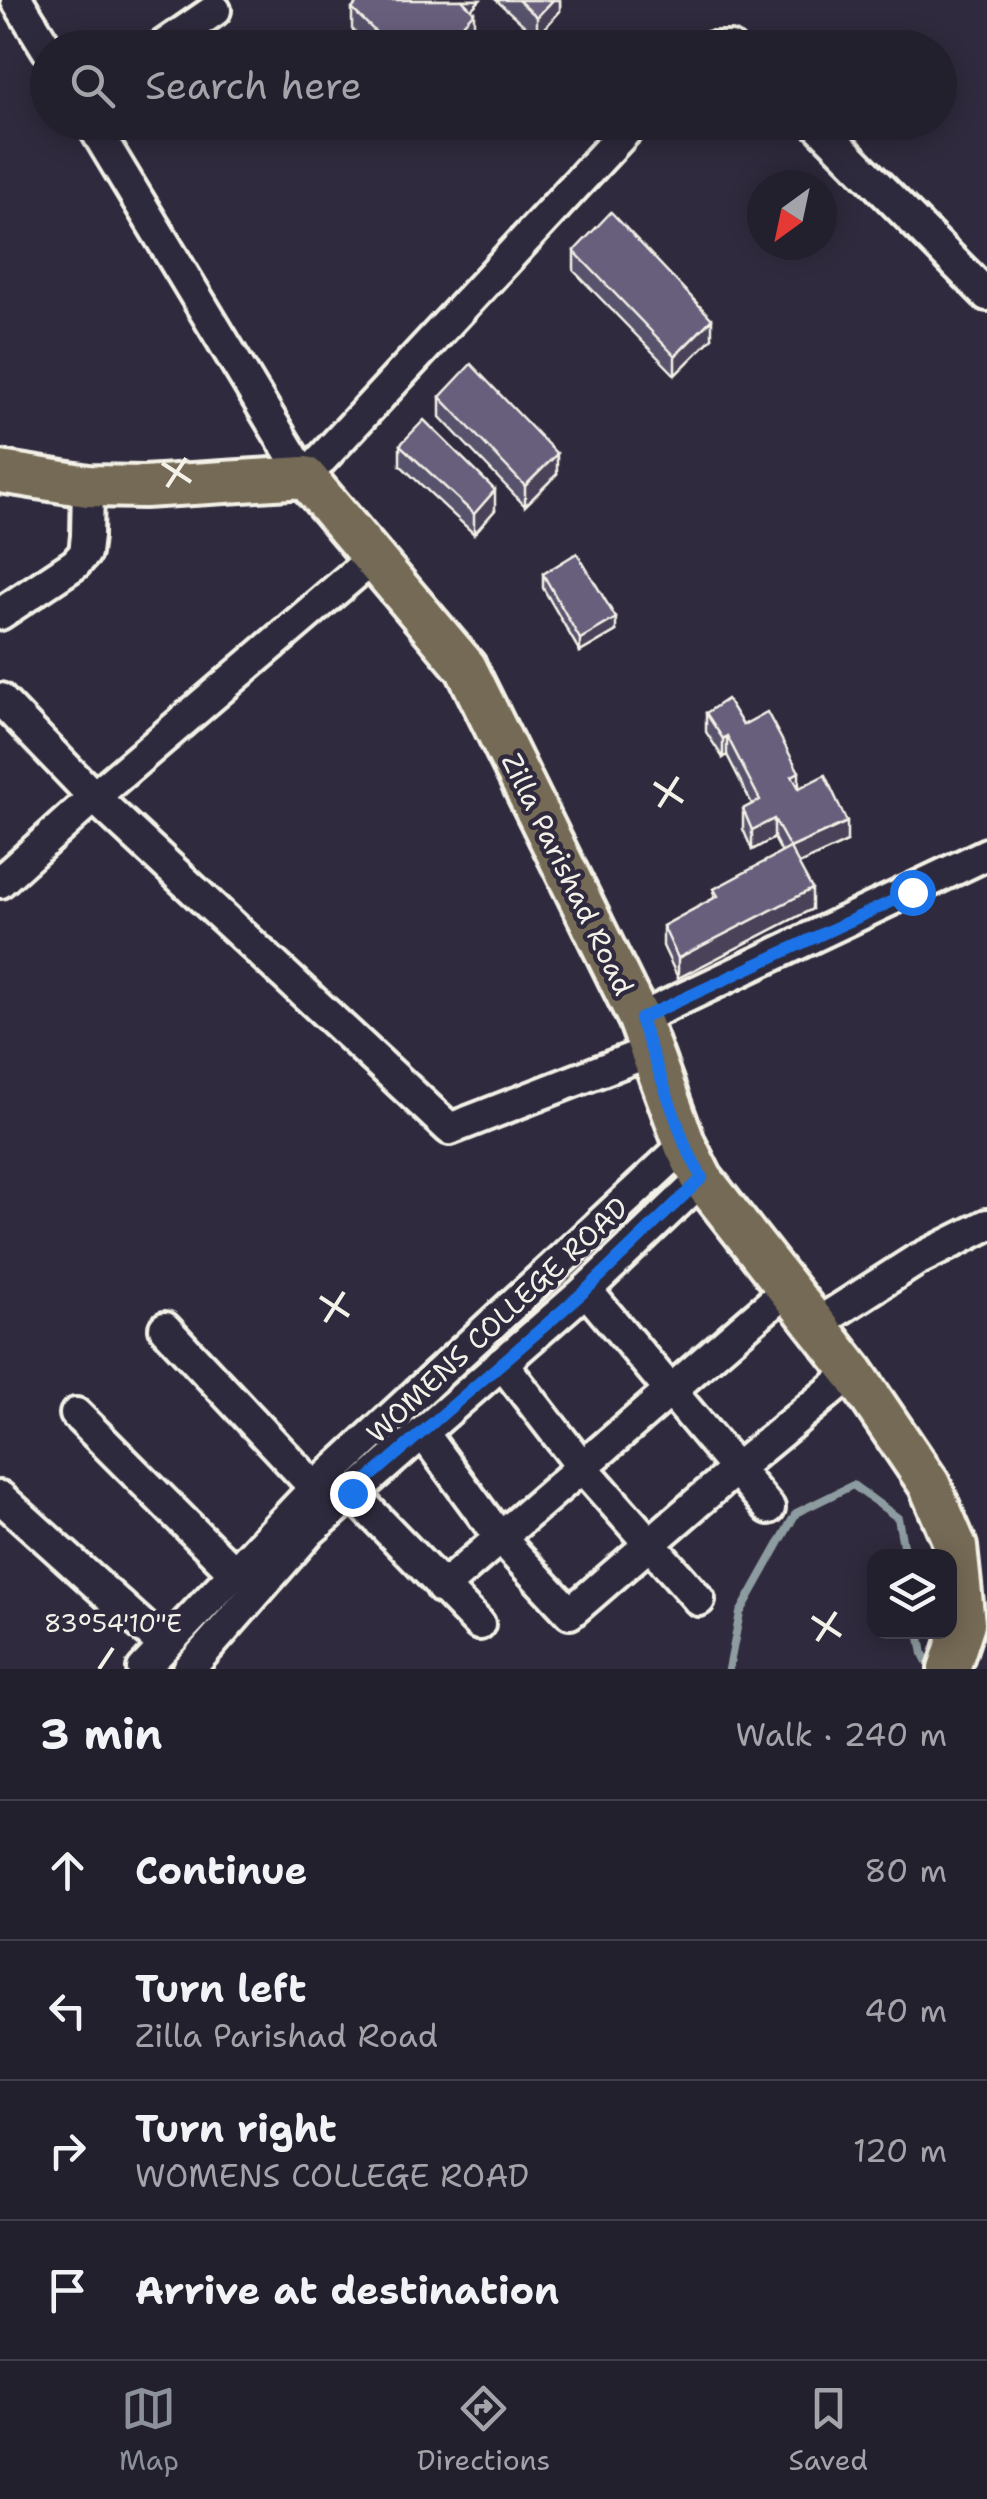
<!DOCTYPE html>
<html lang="en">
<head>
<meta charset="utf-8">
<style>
  body { margin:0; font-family:"Shantell Sans",sans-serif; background:#2b2836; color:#f1f3f6 }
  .controls { position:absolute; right:30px; bottom:30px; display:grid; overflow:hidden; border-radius:20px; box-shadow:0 5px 25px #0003 }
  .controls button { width:90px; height:90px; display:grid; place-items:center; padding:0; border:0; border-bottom:2px solid #403e4a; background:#23202e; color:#f1f3f6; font:50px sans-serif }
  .compass { position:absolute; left:747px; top:170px; width:90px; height:90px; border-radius:50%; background:#23202e; box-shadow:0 5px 25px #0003; rotate:213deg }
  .stop { position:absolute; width:30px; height:30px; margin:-22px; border:8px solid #1a73e8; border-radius:50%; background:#fff }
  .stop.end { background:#1a73e8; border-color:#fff; box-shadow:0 2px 10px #0008 }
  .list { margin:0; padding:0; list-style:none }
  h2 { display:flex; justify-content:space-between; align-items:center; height:130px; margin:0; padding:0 40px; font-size:42px }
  h2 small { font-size:32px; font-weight:400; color:#a3a3aa }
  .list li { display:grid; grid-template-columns:65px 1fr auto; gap:30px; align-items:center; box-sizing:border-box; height:140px; padding:0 40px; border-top:2px solid #403e4a }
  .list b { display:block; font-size:38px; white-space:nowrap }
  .list p { margin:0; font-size:32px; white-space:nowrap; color:#a3a3aa }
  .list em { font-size:32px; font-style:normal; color:#a3a3aa }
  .icon { flex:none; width:55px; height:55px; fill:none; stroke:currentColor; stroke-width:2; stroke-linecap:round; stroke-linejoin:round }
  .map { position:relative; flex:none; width:987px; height:1669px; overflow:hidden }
  .search { position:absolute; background:#23202e; box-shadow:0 5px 25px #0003; left:30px; right:30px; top:30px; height:110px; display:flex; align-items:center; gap:25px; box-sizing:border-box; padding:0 35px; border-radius:55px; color:#a3a3aa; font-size:38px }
  .sheet { height:690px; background:#23202e }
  nav { display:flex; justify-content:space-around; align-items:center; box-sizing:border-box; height:140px; border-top:2px solid #403e4a; background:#23202e; font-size:28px; color:#a3a3aa }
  nav a { display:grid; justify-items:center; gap:5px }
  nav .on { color:#8c9099 }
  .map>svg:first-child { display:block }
</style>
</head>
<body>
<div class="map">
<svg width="987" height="1669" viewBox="0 0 987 1669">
  <rect width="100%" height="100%" fill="#2f2a3d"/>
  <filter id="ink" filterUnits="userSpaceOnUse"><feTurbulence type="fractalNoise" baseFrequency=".01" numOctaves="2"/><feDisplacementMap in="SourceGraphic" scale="20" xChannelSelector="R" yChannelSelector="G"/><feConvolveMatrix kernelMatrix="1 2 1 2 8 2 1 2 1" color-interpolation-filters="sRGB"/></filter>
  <g filter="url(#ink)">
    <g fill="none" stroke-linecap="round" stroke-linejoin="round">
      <g stroke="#8d9ca0" stroke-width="8">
        <path d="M919,1632L923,1654L931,1669"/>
        <path d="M729,1669L740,1613L796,1513L853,1485L898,1518L905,1556"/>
      </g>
      <defs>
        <g id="minor">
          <path d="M17,0L48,50"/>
          <path d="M160,48L215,10"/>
          <path d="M712,48H730"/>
          <path d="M91,122L305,477L634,122"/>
          <path d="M815,122L987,295"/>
          <path d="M0,614L75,564L85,553L87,536L88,486"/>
          <path d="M0,699L94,797L372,559"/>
          <path d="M0,882L94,797L450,1129L651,1051"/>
          <path d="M639,1019L987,854"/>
          <path d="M586,1290L769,1508"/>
          <path d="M815,1325L915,1261L987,1225"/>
          <path d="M165,1328L315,1488"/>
          <path d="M502,1363L583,1468L699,1600"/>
          <path d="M76,1414L234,1572"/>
          <path d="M423,1433L500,1538L570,1613L736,1469L853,1372"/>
          <path d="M352,1493L479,1624"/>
          <path d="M0,1497L165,1646"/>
          <path d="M442,1588L788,1289"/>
          <path d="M143,1669L315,1488L685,1145"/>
          <path d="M189,1669L309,1532L586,1290L702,1179"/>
        </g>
        <path id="major" d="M0,472L88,486L144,487L305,477L466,668L639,1019L685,1145L702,1179L853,1372L929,1484L956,1547L964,1623L949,1669"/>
      </defs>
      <use href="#minor" stroke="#f4f1e8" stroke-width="38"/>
      <use href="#major" stroke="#f4f1e8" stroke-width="48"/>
      <use href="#minor" stroke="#2f2a3d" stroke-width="30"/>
      <use href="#major" stroke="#746b55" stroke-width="40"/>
    </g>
    <g fill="#59526c" stroke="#f4f1e8" stroke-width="2.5">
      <path d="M360,0H480L471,9L474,32L459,48H371L352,29V9Z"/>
      <path d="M496,0H560V11L537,37Z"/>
      <path d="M574,251L712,338L675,375L574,271Z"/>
      <path d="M440,397L557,474L525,506L440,417Z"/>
      <path d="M400,445L495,510L474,534L400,465Z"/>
      <path d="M543,574L616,631L580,652L543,588Z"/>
      <path d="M706,713L743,725L847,842L798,864L812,909L678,978L663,946V926L714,898V889L782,853L774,838L752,850L743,829V809L752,804L727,755L723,758L706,732Z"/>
    </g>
    <g fill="#484258" stroke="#f4f1e8" stroke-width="2.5">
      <path d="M462,0H480L462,19Z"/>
      <path d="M553,0H560V11L537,37V17Z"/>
      <path d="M474,12V32L459,48H445V43Z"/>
      <path d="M433,30V48H416Z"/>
      <path d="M712,319V338L675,375V356Z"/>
      <path d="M557,454V474L525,506V486Z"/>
      <path d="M495,490V510L474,534V514Z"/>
      <path d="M616,618V631L580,652V639Z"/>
      <path d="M727,736V755L723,758V739Z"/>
      <path d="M799,772V792L792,776Z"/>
      <path d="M774,819V838L752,850V830Z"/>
      <path d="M847,822V842L790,868V848Z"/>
      <path d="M812,889V909L678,978V958Z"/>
    </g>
    <g fill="#675f7d" stroke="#f4f1e8" stroke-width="2.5">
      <path d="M360,0H462L474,12L445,43L433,30L416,48H392L352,9Z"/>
      <path d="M518,0H553L537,17Z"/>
      <path d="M611,212L712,319L675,356L574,251Z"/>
      <path d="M471,364L557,454L525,486L440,397Z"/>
      <path d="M424,420L495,490L474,514L400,445Z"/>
      <path d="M577,553L616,618L580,639L543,574Z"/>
      <path d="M727,699L743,725L767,712L799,772L792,776L799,788L825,775L847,822L790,848L774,819L752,830L743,809L760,800L727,736L723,739L706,713Z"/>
      <path d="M790,848L812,889L678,958L663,926L718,896L714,889Z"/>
    </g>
  </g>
  <g fill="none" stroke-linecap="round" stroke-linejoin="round" filter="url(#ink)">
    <path stroke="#1a73e8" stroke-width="12" d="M352,1493L586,1290L702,1178L685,1145L640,1019L912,892"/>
  </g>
  <path fill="none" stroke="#f4f1e8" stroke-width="4" d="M162,463L191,482M167,487L186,458M654,783L683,802M659,807L678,777M320,1297L349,1316M325,1322L344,1292M812,1617L841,1636M817,1641L836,1612M99,1669L113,1648"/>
  <g text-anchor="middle" stroke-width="9" stroke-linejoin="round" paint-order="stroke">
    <g font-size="28" fill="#f4f1e8" stroke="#2f2a3d">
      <text transform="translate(568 874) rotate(64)" y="10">Zilla Parishad Road</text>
      <text transform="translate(497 1320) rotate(-43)" y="10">WOMENS COLLEGE ROAD</text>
    </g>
  </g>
  <g font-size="25" text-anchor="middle" fill="#f4f1e8" stroke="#2f2a3d" stroke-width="9" stroke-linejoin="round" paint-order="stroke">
    <text x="113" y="1632">83°54'10"E</text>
  </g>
</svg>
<div class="controls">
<button><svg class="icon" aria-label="layers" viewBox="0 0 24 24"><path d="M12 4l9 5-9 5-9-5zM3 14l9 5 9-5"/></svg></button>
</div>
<svg class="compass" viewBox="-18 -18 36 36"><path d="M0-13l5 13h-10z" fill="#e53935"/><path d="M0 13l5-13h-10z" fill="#a3a3aa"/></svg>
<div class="stop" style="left:912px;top:892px"></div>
<div class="stop end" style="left:352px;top:1493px"></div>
<div class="search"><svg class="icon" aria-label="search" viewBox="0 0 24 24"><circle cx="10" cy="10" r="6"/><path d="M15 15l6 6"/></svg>Search here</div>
</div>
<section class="sheet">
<h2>3 min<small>Walk · 240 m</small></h2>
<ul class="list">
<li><svg class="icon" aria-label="ahead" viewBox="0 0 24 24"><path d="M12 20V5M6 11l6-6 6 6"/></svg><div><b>Continue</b></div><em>80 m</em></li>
<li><svg class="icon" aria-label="left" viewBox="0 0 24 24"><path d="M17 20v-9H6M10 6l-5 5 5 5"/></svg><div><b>Turn left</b><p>Zilla Parishad Road</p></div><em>40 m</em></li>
<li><svg class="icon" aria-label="right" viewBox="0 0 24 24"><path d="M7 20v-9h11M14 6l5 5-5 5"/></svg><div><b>Turn right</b><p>WOMENS COLLEGE ROAD</p></div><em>120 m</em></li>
<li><svg class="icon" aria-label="arrive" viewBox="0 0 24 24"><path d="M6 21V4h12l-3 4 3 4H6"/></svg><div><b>Arrive at destination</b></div></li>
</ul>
</section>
<nav>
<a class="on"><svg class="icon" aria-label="map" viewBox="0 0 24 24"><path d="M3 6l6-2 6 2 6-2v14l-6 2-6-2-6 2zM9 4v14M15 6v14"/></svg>Map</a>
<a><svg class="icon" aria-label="directions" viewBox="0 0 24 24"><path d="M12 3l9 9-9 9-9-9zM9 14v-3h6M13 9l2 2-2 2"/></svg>Directions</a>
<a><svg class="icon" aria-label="saved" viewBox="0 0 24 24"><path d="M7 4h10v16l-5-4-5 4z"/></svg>Saved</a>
</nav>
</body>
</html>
